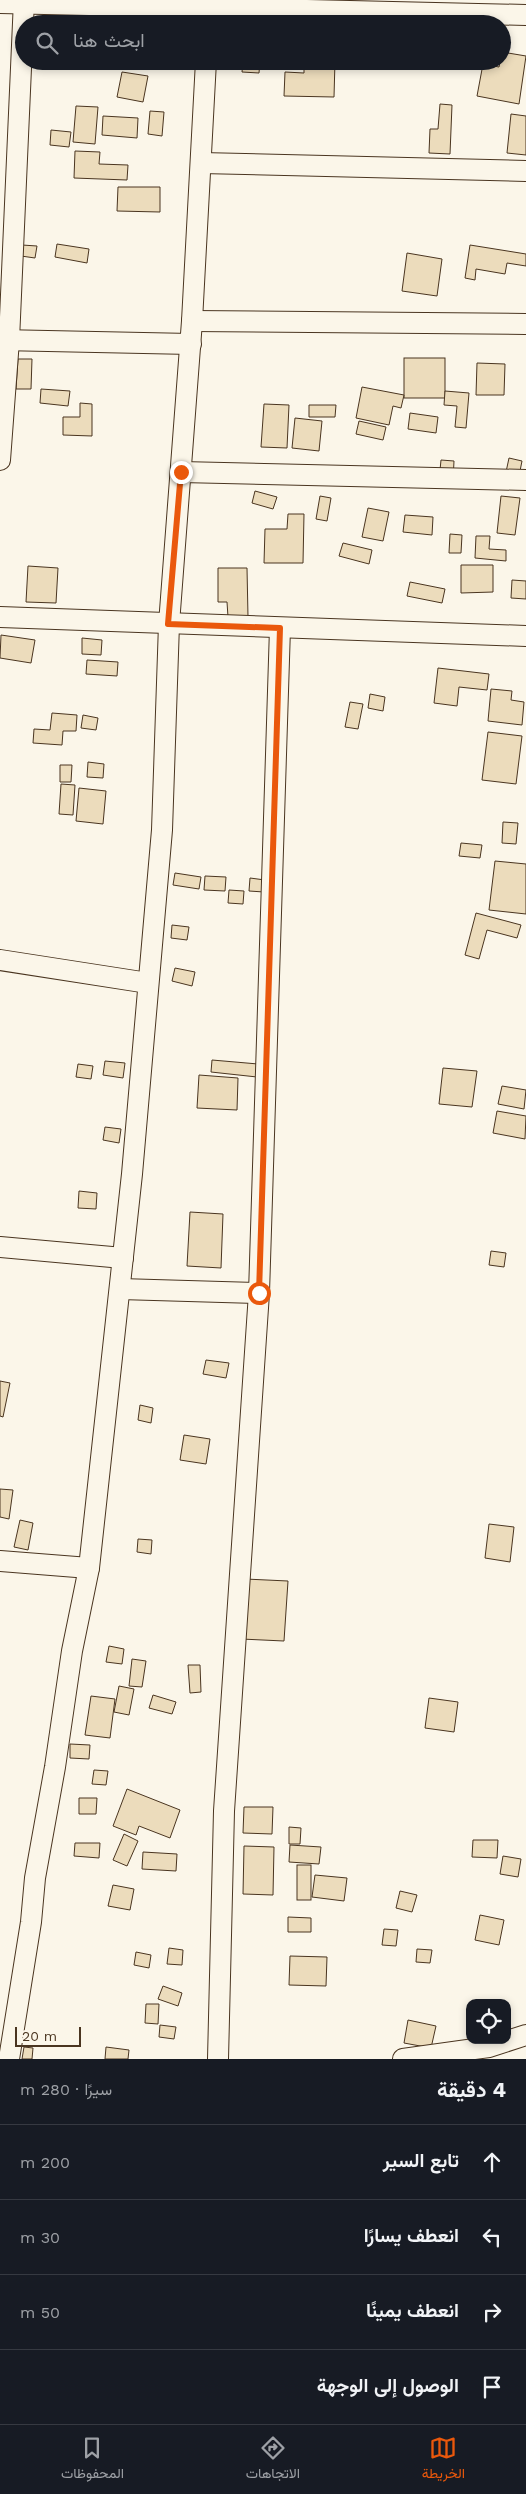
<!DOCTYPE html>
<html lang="ar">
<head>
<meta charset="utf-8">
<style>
  body { margin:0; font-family:"Work Sans",Vazirmatn,sans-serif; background:#242831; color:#f1f3f6; direction:rtl }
  .controls { position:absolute; right:15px; bottom:15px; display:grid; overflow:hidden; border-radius:10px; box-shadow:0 2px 8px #0003 }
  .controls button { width:45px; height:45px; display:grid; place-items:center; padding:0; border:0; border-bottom:1px solid #363941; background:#171b24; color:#f1f3f6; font:25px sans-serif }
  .scale { position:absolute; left:15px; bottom:12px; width:66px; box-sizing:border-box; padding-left:5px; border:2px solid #4a3520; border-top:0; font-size:14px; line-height:18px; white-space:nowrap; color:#4a3520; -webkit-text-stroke:4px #fbf6e9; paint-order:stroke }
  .stop { position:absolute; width:15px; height:15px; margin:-11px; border:4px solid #ea580c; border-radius:50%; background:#fff }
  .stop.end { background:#ea580c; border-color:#fff; box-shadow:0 1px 5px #0008 }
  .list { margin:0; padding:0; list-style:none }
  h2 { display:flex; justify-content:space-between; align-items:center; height:65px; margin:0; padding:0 20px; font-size:21px }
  h2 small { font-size:16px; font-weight:400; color:#9ea1a6 }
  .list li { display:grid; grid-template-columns:32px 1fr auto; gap:15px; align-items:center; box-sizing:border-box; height:75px; padding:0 20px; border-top:1px solid #363941 }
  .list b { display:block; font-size:19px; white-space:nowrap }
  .list em { font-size:16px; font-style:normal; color:#9ea1a6 }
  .icon { flex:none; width:28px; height:28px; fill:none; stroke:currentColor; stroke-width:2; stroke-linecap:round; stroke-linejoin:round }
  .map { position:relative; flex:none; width:526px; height:2059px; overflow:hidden; direction:ltr }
  .search { position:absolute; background:#171b24; box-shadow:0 2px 8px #0003; left:15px; right:15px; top:15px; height:55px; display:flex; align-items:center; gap:12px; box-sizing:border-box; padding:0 18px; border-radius:28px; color:#9ea1a6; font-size:19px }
  .sheet { height:365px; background:#171b24 }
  nav { display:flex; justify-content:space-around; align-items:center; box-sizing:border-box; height:70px; border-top:1px solid #363941; background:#171b24; font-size:14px; color:#9ea1a6 }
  nav a { display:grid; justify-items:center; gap:2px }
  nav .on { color:#ea580c }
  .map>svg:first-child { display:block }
</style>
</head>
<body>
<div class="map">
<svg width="526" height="2059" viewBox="0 0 526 2059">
  <rect width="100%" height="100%" fill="#fbf6e9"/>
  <g fill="#ecdcbc" stroke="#4a3520">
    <path d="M502,52L526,56L519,104L477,96L483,64L499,67Z"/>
    <path d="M243,61H260L259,73L242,72Z"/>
    <path d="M304,61H335L334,97L284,96L285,72L304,73Z"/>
    <path d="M122,72L148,76L143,102L117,97Z"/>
    <path d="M440,104L452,105L450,154L429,153L430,129H438Z"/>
    <path d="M76,106L98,107L95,144L73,142Z"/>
    <path d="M150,111L164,112L162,136L148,134Z"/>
    <path d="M511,114L526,116V155L507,153Z"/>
    <path d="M103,116L138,118L137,138L102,135Z"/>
    <path d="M51,130L71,132L69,147L50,145Z"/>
    <path d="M75,151L100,152L99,164L128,165L127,180L74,178Z"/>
    <path d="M118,187H160V212L117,211Z"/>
    <path d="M57,244L89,249L87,263L55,257Z"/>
    <path d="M22,245L37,246L35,258L21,256Z"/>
    <path d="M470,245L526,254V266L507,263L505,274L476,269L475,280L465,278Z"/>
    <path d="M407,253L442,259L437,296L402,291Z"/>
    <rect x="404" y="358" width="41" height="40"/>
    <path d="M18,359H32L31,389H16Z"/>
    <path d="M477,363L505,364L504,395H476Z"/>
    <path d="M362,387L404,395L401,408L393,406L389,425L356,418Z"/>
    <path d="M41,389L70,391L68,406L40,403Z"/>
    <path d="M445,391L469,393L466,428L455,427L457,406L444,405Z"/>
    <path d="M80,403L92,404V436L63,435V417H80Z"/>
    <path d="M264,404L289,405L287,448L261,447Z"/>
    <path d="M309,405H336L335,417H309Z"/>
    <path d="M410,413L438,417L436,433L408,429Z"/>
    <path d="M295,418L322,421L319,451L292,448Z"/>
    <path d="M359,421L386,427L383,440L356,434Z"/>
    <path d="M509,458L522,461L519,476L506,472Z"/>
    <path d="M441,460L454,461L453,481L439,480Z"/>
    <path d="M255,491L277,497L273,509L252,503Z"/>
    <path d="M320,496L331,498L327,521L316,519Z"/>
    <path d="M501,496L520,498L515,535L497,533Z"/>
    <path d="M368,508L389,512L383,541L362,537Z"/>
    <path d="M288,514H304L303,563H264L265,529H287Z"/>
    <path d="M405,515L433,517L432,535L403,532Z"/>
    <path d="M450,534L462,535L461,553H449Z"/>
    <path d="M476,536H490L489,549L506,550V561L475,558Z"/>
    <path d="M343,543L372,550L369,564L339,556Z"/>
    <path d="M461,565H493V592L461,593Z"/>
    <path d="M28,566L58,568L56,603L26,602Z"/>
    <path d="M218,568H247L248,617H228L227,602H218Z"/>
    <path d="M512,580L526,581V599L511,598Z"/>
    <path d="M410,582L445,589L442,603L407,596Z"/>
    <path d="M1,635L35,640L31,663L0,658Z"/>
    <path d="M82,638L102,640L101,655L82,654Z"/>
    <path d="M87,660L118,662L117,676L86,674Z"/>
    <path d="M438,668L489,674L487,690L459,687L457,706L434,703Z"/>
    <path d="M491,689L512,691L511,700L524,702L522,725L488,721Z"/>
    <path d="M370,694L385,697L383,711L368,708Z"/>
    <path d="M350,702L363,704L358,729L345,727Z"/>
    <path d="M52,713L77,715L76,731H63L62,745L33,743L34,729L50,730Z"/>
    <path d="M83,715L98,718L96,730L81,728Z"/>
    <path d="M488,732L522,736L516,784L482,780Z"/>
    <path d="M88,762L104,764L103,778L87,777Z"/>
    <path d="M60,765H72L71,782H60Z"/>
    <path d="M61,784L75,785L73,815L59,814Z"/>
    <path d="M79,788L106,791L103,824L76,821Z"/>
    <path d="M503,822L518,823L516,844L502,843Z"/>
    <path d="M461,843L482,845L480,858L459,856Z"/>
    <path d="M495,861L526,864V914L489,910Z"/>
    <path d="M175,873L201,877L199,889L173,885Z"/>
    <path d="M205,876L226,877L225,891L204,890Z"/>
    <path d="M250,878L265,880L264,892L249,891Z"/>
    <path d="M229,890L244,891L243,904L228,903Z"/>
    <path d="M476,913L521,925L517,938L487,930L479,959L465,955Z"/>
    <path d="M172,925L189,927L187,940L171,938Z"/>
    <path d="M175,968L195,972L192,986L172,981Z"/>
    <path d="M212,1060L258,1064L257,1077L211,1072Z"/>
    <path d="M105,1061L125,1063L123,1078L103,1075Z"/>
    <path d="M78,1064L93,1066L91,1079L76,1077Z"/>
    <path d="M443,1068L477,1071L472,1107L439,1104Z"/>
    <path d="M199,1075L238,1078L237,1110L197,1108Z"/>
    <path d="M502,1086L526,1090L524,1109L498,1104Z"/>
    <path d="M497,1111L526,1116L525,1139L493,1133Z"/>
    <path d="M105,1127L121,1129L119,1143L103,1140Z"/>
    <path d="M79,1191L97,1193L96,1209L78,1208Z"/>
    <path d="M190,1212L223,1214L221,1268L187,1266Z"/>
    <path d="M491,1251L506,1253L504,1267L489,1265Z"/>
    <path d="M206,1360L229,1363L226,1378L203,1374Z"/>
    <path d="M0,1381L10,1383L3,1417L0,1416Z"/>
    <path d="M140,1405L153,1408L151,1423L138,1420Z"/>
    <path d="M184,1435L210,1439L206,1464L180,1460Z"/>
    <path d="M0,1489L13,1490L9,1519L0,1517Z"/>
    <path d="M20,1520L33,1523L28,1550L14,1547Z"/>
    <path d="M489,1524L514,1527L510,1562L485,1558Z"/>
    <path d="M138,1539L152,1540L151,1554L137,1552Z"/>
    <path d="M245,1579L288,1581L284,1641L241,1639Z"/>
    <path d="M109,1646L124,1649L122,1664L106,1662Z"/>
    <path d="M132,1659L146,1661L142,1687L129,1686Z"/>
    <path d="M188,1665H200L201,1692L190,1693Z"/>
    <path d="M119,1686L134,1689L129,1715L114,1712Z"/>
    <path d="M153,1695L176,1702L172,1714L149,1708Z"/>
    <path d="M91,1696L115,1699L110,1738L85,1735Z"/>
    <path d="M429,1698L458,1702L454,1732L425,1728Z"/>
    <path d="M70,1744L90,1745L89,1759L70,1758Z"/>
    <path d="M94,1770L108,1771L106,1785L92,1784Z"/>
    <path d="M127,1789L180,1810L170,1838L139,1826L136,1835L113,1826Z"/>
    <path d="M79,1798H97L96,1814H79Z"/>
    <path d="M244,1807H273L272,1834L243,1833Z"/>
    <path d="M289,1827L301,1828L300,1844H289Z"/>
    <path d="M124,1834L138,1841L127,1866L113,1860Z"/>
    <path d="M473,1840H498L497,1858L472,1857Z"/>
    <path d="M75,1843H100L99,1858L74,1856Z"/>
    <path d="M290,1845L321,1847L319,1864L289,1862Z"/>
    <path d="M244,1846L274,1847L273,1895L243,1894Z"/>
    <path d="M143,1852L177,1854L176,1871L142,1869Z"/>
    <path d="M503,1856L521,1859L518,1877L500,1874Z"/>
    <rect x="297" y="1865" width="14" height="35"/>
    <path d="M315,1875L347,1878L344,1901L312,1897Z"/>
    <path d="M113,1885L134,1889L130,1910L108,1906Z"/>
    <path d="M400,1891L417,1895L412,1912L396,1908Z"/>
    <path d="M480,1915L504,1920L499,1945L475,1940Z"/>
    <path d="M288,1917L311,1918V1932H288Z"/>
    <path d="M384,1929L398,1930L396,1946L382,1945Z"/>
    <path d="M169,1948L183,1950L182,1965L167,1964Z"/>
    <path d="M417,1949L432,1950L430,1963L416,1962Z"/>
    <path d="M136,1952L151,1955L149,1968L134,1965Z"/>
    <path d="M290,1956L327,1957L326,1986L289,1985Z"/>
    <path d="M163,1986L182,1993L178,2006L158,1999Z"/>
    <path d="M146,2004H159L158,2024L145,2023Z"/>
    <path d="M408,2020L436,2026L431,2048L404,2043Z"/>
    <path d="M160,2025L176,2027L174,2039L159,2037Z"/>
    <path d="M24,2047L33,2048L32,2059H22Z"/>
    <path d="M106,2047L129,2050L128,2059H105Z"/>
  </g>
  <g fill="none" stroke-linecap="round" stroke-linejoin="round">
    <defs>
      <g id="street">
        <path d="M0,3L526,15"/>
        <path d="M201,163L526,171"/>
        <path d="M192,321L526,324"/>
        <path d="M0,340L191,344"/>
        <path d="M0,460L9,340L24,0"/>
        <path d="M181,472L526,480"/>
        <path d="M0,617L526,636"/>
        <path d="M0,960L148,983"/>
        <path d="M0,1247L123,1258"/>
        <path d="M120,1289L259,1293"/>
        <path d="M0,1561L89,1568"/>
        <path d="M9,2059L31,1922L35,1878L55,1767L72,1651L89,1568L132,1174L162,830L169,624L192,321L206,61"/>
        <path d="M218,2059L224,1811L259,1293L280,628"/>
        <path d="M403,2059L489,2047L526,2035"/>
      </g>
    </defs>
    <use href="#street" stroke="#4a3520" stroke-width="22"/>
    <use href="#street" stroke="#fbf6e9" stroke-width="20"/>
  </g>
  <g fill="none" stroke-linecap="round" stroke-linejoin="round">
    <path stroke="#ea580c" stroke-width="6" d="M181,472L168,624L280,628L259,1293"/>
  </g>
</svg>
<div class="controls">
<button><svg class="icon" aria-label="locate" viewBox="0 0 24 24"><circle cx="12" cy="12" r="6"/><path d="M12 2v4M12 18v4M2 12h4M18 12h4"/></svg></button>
</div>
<div class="scale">20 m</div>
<div class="stop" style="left:259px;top:1293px"></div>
<div class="stop end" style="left:181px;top:472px"></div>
<div class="search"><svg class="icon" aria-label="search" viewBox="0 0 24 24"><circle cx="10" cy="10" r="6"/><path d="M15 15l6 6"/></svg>ابحث هنا</div>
</div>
<section class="sheet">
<h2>4 دقيقة<small>سيرًا · 280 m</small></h2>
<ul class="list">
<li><svg class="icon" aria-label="ahead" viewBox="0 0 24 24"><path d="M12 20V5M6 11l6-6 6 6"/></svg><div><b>تابع السير</b></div><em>200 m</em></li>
<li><svg class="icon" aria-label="left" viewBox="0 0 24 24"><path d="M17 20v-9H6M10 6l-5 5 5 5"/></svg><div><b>انعطف يسارًا</b></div><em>30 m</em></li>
<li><svg class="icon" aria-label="right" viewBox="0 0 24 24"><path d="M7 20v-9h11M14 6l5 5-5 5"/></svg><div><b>انعطف يمينًا</b></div><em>50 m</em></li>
<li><svg class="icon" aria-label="arrive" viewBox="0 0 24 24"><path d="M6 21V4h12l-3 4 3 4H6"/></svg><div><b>الوصول إلى الوجهة</b></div></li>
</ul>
</section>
<nav>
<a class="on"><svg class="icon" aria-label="map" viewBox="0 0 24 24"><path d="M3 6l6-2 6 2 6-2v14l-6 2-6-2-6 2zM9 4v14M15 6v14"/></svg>الخريطة</a>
<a><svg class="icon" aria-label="directions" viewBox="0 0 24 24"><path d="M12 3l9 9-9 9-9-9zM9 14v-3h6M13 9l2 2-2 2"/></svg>الاتجاهات</a>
<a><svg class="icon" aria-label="saved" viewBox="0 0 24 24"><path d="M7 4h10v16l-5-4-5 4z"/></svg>المحفوظات</a>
</nav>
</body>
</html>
